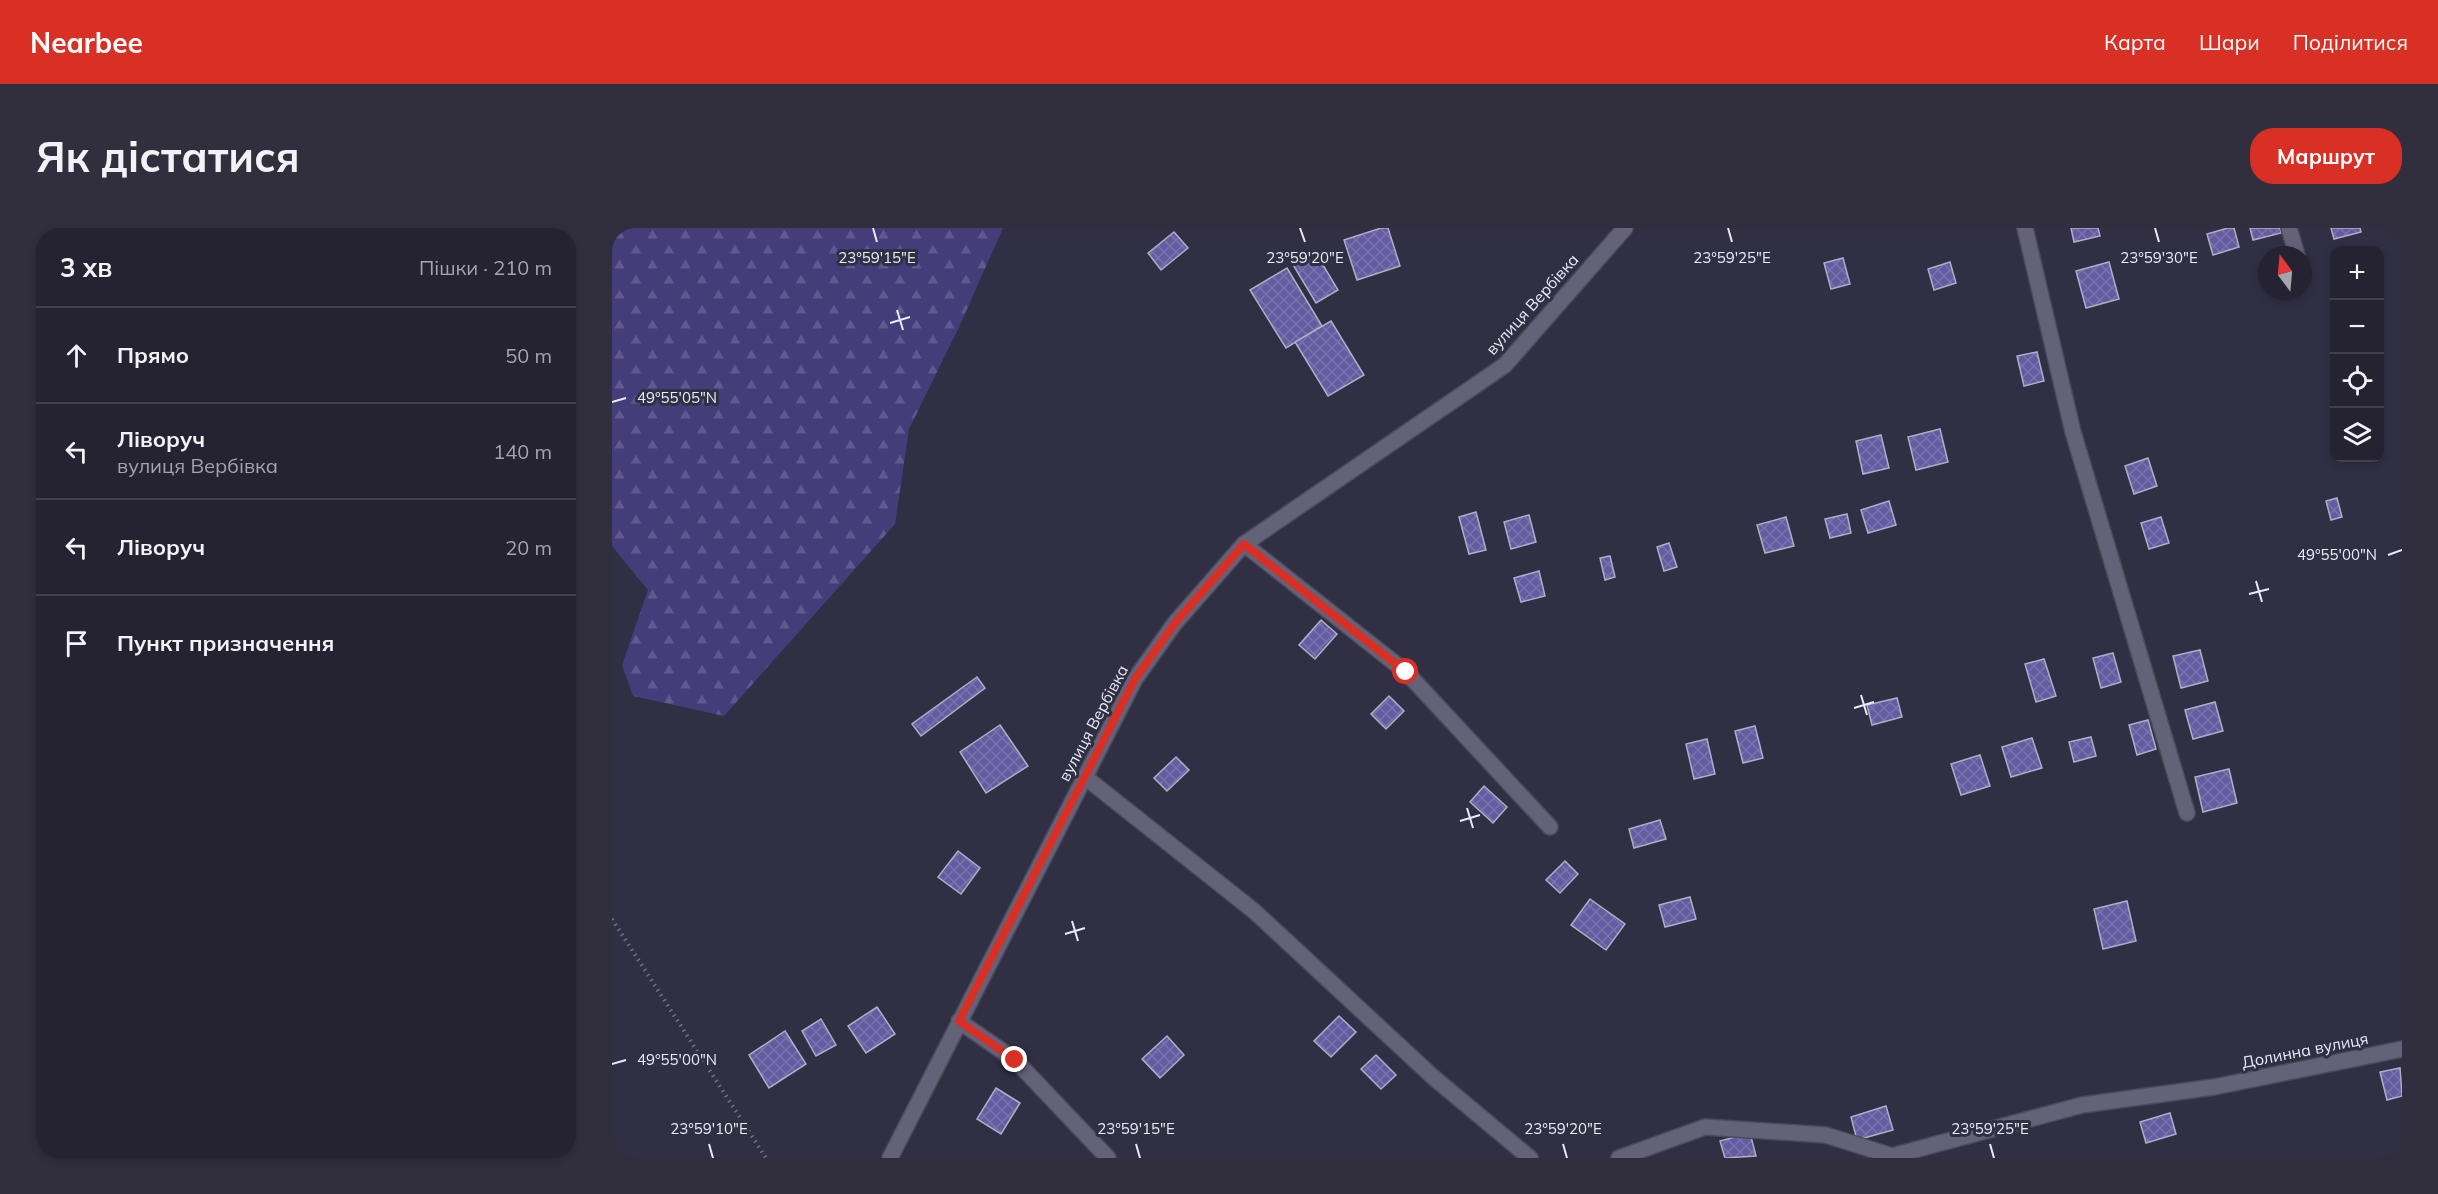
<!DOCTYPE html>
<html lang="uk">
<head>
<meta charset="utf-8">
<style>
  body { margin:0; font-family:Mulish,sans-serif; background:#312f3e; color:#f1f3f6 }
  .controls { position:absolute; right:18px; top:18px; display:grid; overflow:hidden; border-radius:12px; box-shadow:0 3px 9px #0003 }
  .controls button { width:54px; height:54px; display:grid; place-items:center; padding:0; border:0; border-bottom:2px solid #42404d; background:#252332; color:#f1f3f6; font:30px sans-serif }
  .compass { position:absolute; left:1646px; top:18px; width:54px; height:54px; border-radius:50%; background:#252332; box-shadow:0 3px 9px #0003; rotate:344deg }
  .stop { position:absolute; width:18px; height:18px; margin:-14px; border:4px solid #d93025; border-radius:50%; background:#fff }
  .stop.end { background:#d93025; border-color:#fff; box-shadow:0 2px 6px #0008 }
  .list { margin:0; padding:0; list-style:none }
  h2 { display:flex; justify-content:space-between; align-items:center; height:78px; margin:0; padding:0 24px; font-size:26px }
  h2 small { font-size:20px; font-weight:400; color:#a3a4ac }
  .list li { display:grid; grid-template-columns:39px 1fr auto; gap:18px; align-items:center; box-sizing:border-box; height:96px; padding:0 24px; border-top:2px solid #42404d }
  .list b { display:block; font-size:22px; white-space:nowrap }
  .list p { margin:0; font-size:20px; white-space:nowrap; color:#a3a4ac }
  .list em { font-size:20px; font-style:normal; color:#a3a4ac }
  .icon { flex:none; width:33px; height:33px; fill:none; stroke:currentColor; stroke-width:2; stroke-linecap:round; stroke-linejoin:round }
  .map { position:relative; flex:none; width:1790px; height:930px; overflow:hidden; border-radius:24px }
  header { display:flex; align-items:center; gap:36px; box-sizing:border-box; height:84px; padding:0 30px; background:#d93025; color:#fff }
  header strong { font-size:28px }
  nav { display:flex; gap:33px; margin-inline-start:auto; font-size:21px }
  .intro { display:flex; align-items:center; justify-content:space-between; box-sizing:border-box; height:144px; padding:0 36px }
  h1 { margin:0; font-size:42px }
  .button { padding:15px 27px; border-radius:24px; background:#d93025; color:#fff; font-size:21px; font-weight:700 }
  main { display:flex; gap:36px; padding:0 36px }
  aside { flex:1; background:#252332; border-radius:24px; box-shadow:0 3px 9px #0003 }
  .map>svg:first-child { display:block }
</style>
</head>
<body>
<header>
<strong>Nearbee</strong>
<nav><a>Карта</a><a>Шари</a><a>Поділитися</a></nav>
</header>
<div class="intro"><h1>Як дістатися</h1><a class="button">Маршрут</a></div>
<main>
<aside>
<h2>3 хв<small>Пішки · 210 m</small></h2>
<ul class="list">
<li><svg class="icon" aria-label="ahead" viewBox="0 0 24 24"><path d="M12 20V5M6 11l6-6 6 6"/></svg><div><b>Прямо</b></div><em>50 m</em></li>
<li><svg class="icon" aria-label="left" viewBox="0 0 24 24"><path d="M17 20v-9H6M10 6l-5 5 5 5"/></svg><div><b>Ліворуч</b><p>вулиця Вербівка</p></div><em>140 m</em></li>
<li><svg class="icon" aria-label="left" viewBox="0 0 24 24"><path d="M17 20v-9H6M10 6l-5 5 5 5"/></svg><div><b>Ліворуч</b></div><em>20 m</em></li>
<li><svg class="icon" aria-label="arrive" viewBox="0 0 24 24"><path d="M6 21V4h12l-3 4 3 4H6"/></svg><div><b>Пункт призначення</b></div></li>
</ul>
</aside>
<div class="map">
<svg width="1790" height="930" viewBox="0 0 1790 930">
  <defs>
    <pattern id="forest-firs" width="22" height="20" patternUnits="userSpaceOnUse" patternTransform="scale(1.5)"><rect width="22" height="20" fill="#453c7a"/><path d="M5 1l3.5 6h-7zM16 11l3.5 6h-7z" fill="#60588e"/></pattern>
    <pattern id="building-cross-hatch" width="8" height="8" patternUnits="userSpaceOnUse" patternTransform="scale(1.5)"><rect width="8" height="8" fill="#645ba0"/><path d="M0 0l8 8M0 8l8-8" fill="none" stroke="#7a73ae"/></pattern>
  </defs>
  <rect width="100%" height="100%" fill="#312f43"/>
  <path fill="url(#forest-firs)" d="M0,0H391L348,97L297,201L283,296L112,488L21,468L10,437L36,362L0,318Z"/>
  <g fill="url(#building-cross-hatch)" stroke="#afadc7" stroke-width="1.5">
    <path d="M769,0H776L788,38L745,52L732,12Z"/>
    <path d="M1459,0H1486L1488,8L1462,14Z"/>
    <path d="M1616,0H1622L1627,19L1601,27L1595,6Z"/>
    <path d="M1638,0H1668L1669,5L1641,12Z"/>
    <path d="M1719,0H1748L1749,4L1722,11Z"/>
    <path d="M562,4L576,20L549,42L536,25Z"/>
    <path d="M702,22L726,62L704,75L680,35Z"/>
    <path d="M1231,30L1238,56L1219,61L1212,35Z"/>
    <path d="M1338,34L1344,55L1322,62L1316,41Z"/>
    <path d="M1497,34L1507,71L1474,80L1464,43Z"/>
    <path d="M675,40L710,98L674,120L638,62Z"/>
    <path d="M719,93L752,147L716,168L683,114Z"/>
    <path d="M1425,124L1432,153L1412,158L1405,128Z"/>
    <path d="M1328,201L1336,234L1304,242L1296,209Z"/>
    <path d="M1269,207L1277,240L1251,246L1244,213Z"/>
    <path d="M1536,230L1545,258L1522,266L1513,238Z"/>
    <path d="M1725,270L1730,289L1719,292L1714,273Z"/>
    <path d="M1277,273L1284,297L1256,305L1249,282Z"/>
    <path d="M864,284L874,322L857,326L847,289Z"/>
    <path d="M1235,286L1239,305L1218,310L1213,291Z"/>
    <path d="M917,287L924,314L899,321L892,294Z"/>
    <path d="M1174,289L1182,318L1153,325L1145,297Z"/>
    <path d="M1549,289L1557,315L1537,321L1529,295Z"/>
    <path d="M1057,315L1065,339L1052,343L1045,319Z"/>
    <path d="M998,328L1003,349L993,352L988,330Z"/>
    <path d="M927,343L933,368L909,374L902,350Z"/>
    <path d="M709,392L725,406L703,431L687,417Z"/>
    <path d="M1588,422L1596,453L1569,460L1561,428Z"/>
    <path d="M1501,425L1509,454L1489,460L1481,430Z"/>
    <path d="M1432,431L1444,468L1424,474L1413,436Z"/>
    <path d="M365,449L373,460L309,508L300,496Z"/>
    <path d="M777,468L792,483L774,501L759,486Z"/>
    <path d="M1285,470L1290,489L1260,497L1255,477Z"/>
    <path d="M1603,474L1611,503L1581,511L1573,482Z"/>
    <path d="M1536,492L1544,521L1525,527L1517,497Z"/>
    <path d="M388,497L416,538L374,565L348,524Z"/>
    <path d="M1143,498L1151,530L1131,535L1123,503Z"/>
    <path d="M1479,509L1484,528L1462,534L1457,514Z"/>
    <path d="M1420,510L1430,540L1399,549L1390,519Z"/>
    <path d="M1095,511L1103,546L1082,551L1074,516Z"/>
    <path d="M1368,527L1378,558L1349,567L1339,536Z"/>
    <path d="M564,529L577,542L555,563L542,550Z"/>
    <path d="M1617,541L1625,575L1591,584L1583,549Z"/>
    <path d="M872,558L895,579L881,595L858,574Z"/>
    <path d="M1048,592L1054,611L1022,620L1017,601Z"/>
    <path d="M346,623L368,640L349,666L326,649Z"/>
    <path d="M953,633L966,646L948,665L934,652Z"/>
    <path d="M1078,669L1084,691L1053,699L1047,677Z"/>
    <path d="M978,671L1013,696L994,722L959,697Z"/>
    <path d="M1515,673L1524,713L1491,721L1482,681Z"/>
    <path d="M265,779L283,806L254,825L236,798Z"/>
    <path d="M727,788L744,804L719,829L702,813Z"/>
    <path d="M209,791L224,817L204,828L190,803Z"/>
    <path d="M173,803L194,836L157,860L137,827Z"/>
    <path d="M555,808L572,827L548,850L530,831Z"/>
    <path d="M764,827L784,847L769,861L749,841Z"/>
    <path d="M1788,840L1790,868L1775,872L1768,844Z"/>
    <path d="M384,860L408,875L389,906L365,891Z"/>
    <path d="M1274,878L1281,902L1245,912L1239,889Z"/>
    <path d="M1558,885L1564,906L1534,915L1528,894Z"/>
    <path d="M1138,905L1144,928L1113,930L1108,913Z"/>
  </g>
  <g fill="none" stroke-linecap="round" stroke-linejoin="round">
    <defs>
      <g id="minor">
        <path d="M1413,0L1461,204L1575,585"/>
        <path d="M1677,0L1685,27"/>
        <path d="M632,316L794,444L938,599"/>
        <path d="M473,549L642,683L821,849L918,930"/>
        <path d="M347,793L403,832L496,930"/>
        <path d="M278,930L523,451L563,395L632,316L893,137L1013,0"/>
        <path d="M1007,930L1093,899L1214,907L1280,928L1470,877L1602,859L1790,821"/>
      </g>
    </defs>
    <use href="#minor" stroke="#4b4a5a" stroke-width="18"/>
    <path stroke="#727183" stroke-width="4" stroke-dasharray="1.5 4.5" stroke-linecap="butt" d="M0,691L154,930"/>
    <use href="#minor" stroke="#646279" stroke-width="15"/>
  </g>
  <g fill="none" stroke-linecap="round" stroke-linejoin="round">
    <path stroke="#d93025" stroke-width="8" d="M403,832L347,793L523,451L563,395L632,316L794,444"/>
  </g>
  <path fill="none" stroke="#eaeaf7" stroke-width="2" d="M261,0L265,14M688,0L693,14M1116,0L1120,14M1543,0L1547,14M285,82L291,102M278,95L298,89M0,174L14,170M1776,327L1790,322M1644,353L1650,374M1637,366L1657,361M1249,467L1255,487M1242,480L1262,474M855,580L861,600M848,593L868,587M460,693L466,713M453,706L473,700M0,836L14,832M97,916L101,930M524,916L528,930M951,916L955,930M1378,916L1382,930"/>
  <g text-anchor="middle" stroke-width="6" stroke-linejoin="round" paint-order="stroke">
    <g font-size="16" fill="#eaeaf7" stroke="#312f43">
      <text transform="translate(920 76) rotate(-48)" y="6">вулиця Вербівка</text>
      <text transform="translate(481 495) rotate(-62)" y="6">вулиця Вербівка</text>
      <text transform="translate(1693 822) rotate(-11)" y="6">Долинна вулиця</text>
    </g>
  </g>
  <g font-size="15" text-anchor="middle" fill="#eaeaf7" stroke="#312f43" stroke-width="6" stroke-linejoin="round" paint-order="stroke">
    <text x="265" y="35">23°59'15"E</text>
    <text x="693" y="35">23°59'20"E</text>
    <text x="1120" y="35">23°59'25"E</text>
    <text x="1547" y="35">23°59'30"E</text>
    <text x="65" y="175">49°55'05"N</text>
    <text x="1725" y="332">49°55'00"N</text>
    <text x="65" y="837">49°55'00"N</text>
    <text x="97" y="906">23°59'10"E</text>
    <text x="524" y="906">23°59'15"E</text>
    <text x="951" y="906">23°59'20"E</text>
    <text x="1378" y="906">23°59'25"E</text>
  </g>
</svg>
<div class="controls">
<button>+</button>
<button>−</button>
<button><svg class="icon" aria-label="locate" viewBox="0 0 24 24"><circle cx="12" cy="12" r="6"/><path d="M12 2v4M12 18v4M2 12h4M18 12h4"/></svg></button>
<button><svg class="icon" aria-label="layers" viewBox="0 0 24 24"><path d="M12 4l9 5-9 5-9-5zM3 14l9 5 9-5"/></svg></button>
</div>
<svg class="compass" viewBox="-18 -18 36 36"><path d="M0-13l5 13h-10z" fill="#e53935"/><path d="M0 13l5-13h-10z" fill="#a3a4ac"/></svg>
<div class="stop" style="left:794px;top:444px"></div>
<div class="stop end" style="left:403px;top:832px"></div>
</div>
</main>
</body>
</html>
